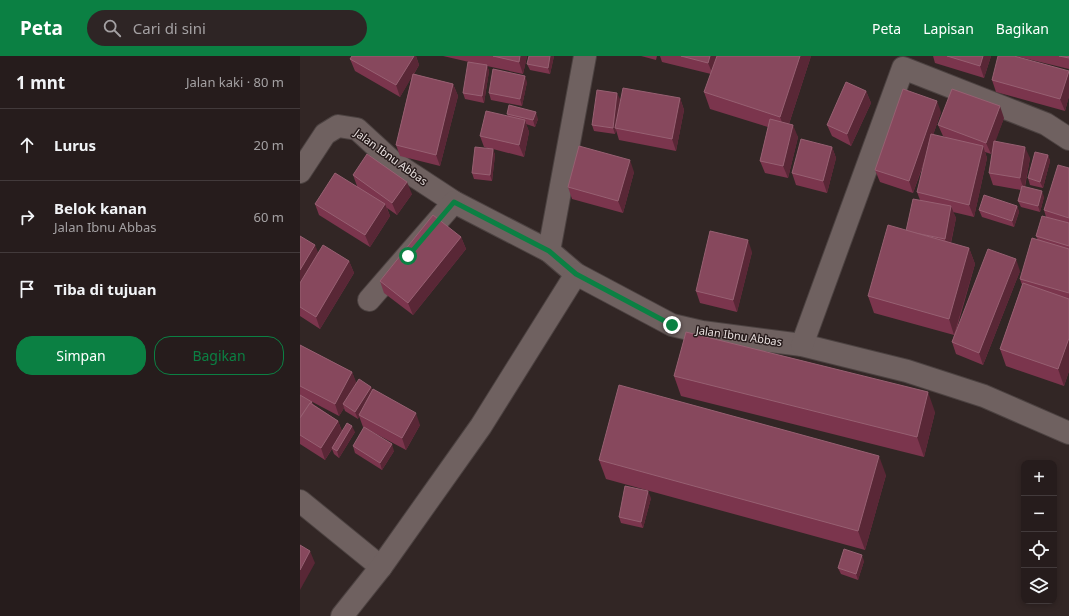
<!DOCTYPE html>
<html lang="id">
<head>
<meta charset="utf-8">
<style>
  body { margin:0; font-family:"Noto Sans",sans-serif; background:#2e2525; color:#f1f3f6 }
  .controls { position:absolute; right:12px; bottom:12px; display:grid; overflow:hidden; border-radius:8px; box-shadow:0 2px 6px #0003 }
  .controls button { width:36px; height:36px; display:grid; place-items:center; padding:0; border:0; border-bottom:1px solid #423a3b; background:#261c1c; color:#f1f3f6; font:20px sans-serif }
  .stop { position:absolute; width:12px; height:12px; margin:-9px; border:3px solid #0b8043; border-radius:50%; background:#fff }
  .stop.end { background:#0b8043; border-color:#fff; box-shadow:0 1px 4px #0008 }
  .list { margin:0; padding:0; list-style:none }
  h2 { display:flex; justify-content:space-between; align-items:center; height:52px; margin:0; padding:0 16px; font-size:17px }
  h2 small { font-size:13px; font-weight:400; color:#a4a1a3 }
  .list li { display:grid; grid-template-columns:26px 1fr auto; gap:12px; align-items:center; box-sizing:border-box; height:72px; padding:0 16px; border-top:1px solid #423a3b }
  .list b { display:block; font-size:15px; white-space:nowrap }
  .list p { margin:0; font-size:13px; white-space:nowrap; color:#a4a1a3 }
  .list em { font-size:13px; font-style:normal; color:#a4a1a3 }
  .actions { display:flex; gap:8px; padding:12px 16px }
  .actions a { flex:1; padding:9px 0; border:1px solid #0b8043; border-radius:16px; text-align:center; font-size:14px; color:#0b8043 }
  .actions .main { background:#0b8043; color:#fff }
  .icon { flex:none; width:22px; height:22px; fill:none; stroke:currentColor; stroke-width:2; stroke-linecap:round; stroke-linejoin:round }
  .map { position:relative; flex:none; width:769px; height:560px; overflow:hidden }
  header { display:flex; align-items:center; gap:24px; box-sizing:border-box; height:56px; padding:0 20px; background:#0b8043; color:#fff }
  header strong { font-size:19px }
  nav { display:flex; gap:22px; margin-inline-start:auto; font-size:14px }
  .search { width:280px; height:36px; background:#2e2525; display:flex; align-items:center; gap:10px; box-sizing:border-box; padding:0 14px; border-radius:22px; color:#a4a1a3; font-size:15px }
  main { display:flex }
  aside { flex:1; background:#261c1c }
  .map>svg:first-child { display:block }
</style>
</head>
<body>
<header>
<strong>Peta</strong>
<div class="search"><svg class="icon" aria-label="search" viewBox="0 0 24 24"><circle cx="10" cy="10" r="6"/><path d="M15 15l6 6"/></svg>Cari di sini</div>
<nav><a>Peta</a><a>Lapisan</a><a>Bagikan</a></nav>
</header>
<main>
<aside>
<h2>1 mnt<small>Jalan kaki · 80 m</small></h2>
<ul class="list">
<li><svg class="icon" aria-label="ahead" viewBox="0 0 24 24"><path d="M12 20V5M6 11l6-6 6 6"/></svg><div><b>Lurus</b></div><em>20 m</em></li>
<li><svg class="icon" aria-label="right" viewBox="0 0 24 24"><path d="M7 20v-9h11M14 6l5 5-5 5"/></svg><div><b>Belok kanan</b><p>Jalan Ibnu Abbas</p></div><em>60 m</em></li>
<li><svg class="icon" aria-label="arrive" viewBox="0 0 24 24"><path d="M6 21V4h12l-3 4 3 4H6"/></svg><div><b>Tiba di tujuan</b></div></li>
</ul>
<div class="actions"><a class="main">Simpan</a><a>Bagikan</a></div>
</aside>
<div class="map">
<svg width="769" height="560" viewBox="0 0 769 560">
  <rect width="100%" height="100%" fill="#322625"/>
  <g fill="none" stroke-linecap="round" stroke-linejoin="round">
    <defs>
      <g id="minor">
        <path d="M0,116L25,78L38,70L57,73L93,106L154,146L249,195L276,218L372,269L402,276L502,289L607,315L684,340L769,377"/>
        <path d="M249,195L285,0"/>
        <path d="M69,244L154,146"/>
        <path d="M502,289L603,12L746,68L769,83"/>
        <path d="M0,445L81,511"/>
        <path d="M42,560L81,511L181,370L276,218"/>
      </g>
    </defs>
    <use href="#minor" stroke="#4c4241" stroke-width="24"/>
    <use href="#minor" stroke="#6f6160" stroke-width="22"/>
  </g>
  <g fill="#7b354d">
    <path d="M52,0H116L119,9L114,18L153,28L158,40L140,110L100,100L96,89L112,20L100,41L55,15L50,3Z"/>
    <path d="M143,0H227L223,18L187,10L189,15L184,47L165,43L163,37L169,6Z"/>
    <path d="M254,0L250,18L230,14L227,8Z"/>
    <path d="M341,0H357L356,4Z"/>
    <path d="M360,0H511L489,68L498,81L488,122L465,117L460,105L468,71L410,53L404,36L411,18L362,6Z"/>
    <path d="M633,0H691L684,22L635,7Z"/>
    <path d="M715,0H769V13Z"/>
    <path d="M769,15V40L765,55L696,36L692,24Z"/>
    <path d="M227,26L222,50L191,44L189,37Z"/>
    <path d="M566,35L571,47L551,90L532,80L527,69Z"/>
    <path d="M380,42L384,54L376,95L319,84L316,74L315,78L294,75L292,69L320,43L318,55Z"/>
    <path d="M641,56L633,79L648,82L643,80L638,69L704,62L695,85L730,102L725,131L744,141L740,156L721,151L718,145L721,134L693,129L689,117L693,92L691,98L685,96L687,102L674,161L653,156L656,162L651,187L669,192L675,208L655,279L720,215L683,309L656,298L652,286L654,279L574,257L568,240L606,175L620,144L617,136L624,107L613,137L580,126L575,114Z"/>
    <path d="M207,58L238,63L235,71L226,68L229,76L224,101L193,93L195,99L192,125L174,123L172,117L190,93L184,91L180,80L208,60Z"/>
    <path d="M532,91L536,102L527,137L496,129L492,117Z"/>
    <path d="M748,99L750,105L743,132L730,129L728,122Z"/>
    <path d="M769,112V315L764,330L706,310L700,293L722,229L720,223L738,184L736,180L746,161L744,154Z"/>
    <path d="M334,116L323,157L272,143L268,131Z"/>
    <path d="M53,119L112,138L97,159L87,152L90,160L70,191L19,159L15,148L57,130Z"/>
    <path d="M717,150L719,156L714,171L682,161L679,154Z"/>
    <path d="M0,180L18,197L49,205L54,217L20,273L0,260Z"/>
    <path d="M161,181L166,193L113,259L84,237L80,225Z"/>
    <path d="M452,196L437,256L400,247L396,235Z"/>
    <path d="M0,289L52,316L56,327L71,331L72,334L120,369L106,394L63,371L59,360L58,363L45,355L44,352L39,360L3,341L12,346L13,348L38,365L42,375L55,376L39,402L34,398L32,393L25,404L0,388Z"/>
    <path d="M374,320L635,356L624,401L381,340Z"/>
    <path d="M53,390L94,395L82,414L55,397Z"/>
    <path d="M299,404L586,419L565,494L306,423Z"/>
    <path d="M351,442L343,472L321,467L319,461Z"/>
    <path d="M564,505L558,524L541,518L538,512Z"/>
  </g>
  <g fill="#592736">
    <path d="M114,0H116L119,9L100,41L96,29Z"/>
    <path d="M220,0H227L223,18L219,6Z"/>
    <path d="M250,0H254L250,18L248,12Z"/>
    <path d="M410,0H418L413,19L408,7Z"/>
    <path d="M500,0H511L486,77L480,61Z"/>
    <path d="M683,0H691L684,22L680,10Z"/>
    <path d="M187,9L189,15L184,47L182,40Z"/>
    <path d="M769,15V40L765,55L760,43Z"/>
    <path d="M225,20L227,26L222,50L220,43Z"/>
    <path d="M153,28L158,40L140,110L136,99Z"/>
    <path d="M566,35L571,47L551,90L547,78Z"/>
    <path d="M317,37L320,43L316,72H315L316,74L315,78L313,72Z"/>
    <path d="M380,42L384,54L376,95L372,83Z"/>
    <path d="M637,45L641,56L613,137L609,125Z"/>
    <path d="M700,50L704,62L691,98L686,87Z"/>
    <path d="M236,56L238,63L235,71L233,64Z"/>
    <path d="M225,64L229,76L224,101L219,89Z"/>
    <path d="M493,69L498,81L488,122L483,110Z"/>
    <path d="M683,90L687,102L674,161L669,149Z"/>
    <path d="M532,91L536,102L527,137L523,125Z"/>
    <path d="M725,91L730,102L724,134L720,122Z"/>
    <path d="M193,93L195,99L192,125L190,119Z"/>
    <path d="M748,99L750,105L743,132L740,126Z"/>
    <path d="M330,104L334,116L323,157L318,145Z"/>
    <path d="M107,126L112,138L97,159L92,147Z"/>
    <path d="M742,135L744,141L740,156L738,150Z"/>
    <path d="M85,148L90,160L70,191L65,179Z"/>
    <path d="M651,150L656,162L649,195L645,183Z"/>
    <path d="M717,150L719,156L714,171L712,165Z"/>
    <path d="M161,181L166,193L113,259L108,247Z"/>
    <path d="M448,184L452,196L437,256L433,244Z"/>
    <path d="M15,189L20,201L0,233V214Z"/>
    <path d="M669,192L675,208L654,279L649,263Z"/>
    <path d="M716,203L720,215L683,309L679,297Z"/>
    <path d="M49,205L54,217L20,273L16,261Z"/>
    <path d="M769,282V315L764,330L758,313Z"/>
    <path d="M52,316L57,328L43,348L44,352L39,360L35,348Z"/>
    <path d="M71,331L74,337L59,359V360L58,363L55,356Z"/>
    <path d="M628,336L635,356L624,401L617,381Z"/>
    <path d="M116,357L120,369L106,394L102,382Z"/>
    <path d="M38,365L42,376L25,404L21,392Z"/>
    <path d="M52,370L55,376L39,402L37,395Z"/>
    <path d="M92,388L94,395L82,414L80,407Z"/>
    <path d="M579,400L586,419L565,494L558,475Z"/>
    <path d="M348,435L351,442L343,472L341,466Z"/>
    <path d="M10,495L15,507L0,534V514Z"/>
    <path d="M562,499L564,505L558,524L556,518Z"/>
  </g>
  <g fill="#87485d" stroke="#976072">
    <path d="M52,0H114L96,29L50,3Z"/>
    <path d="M193,0H220L219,6Z"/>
    <path d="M229,0H250L248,12L227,8Z"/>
    <path d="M381,0H410L408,7Z"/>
    <path d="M417,0H500L480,61L404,36Z"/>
    <path d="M647,0H683L680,10Z"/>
    <path d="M698,0H714L769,15L760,43L692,24Z"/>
    <path d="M759,0H769V2Z"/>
    <path d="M168,6L187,9L182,40L163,37Z"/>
    <path d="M193,13L225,20L220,43L189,37Z"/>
    <path d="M113,18L153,28L136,99L96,89Z"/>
    <path d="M546,26L566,35L547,78L527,69Z"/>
    <path d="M323,32L380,42L372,83L315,72Z"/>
    <path d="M603,33L637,45L609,125L575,114Z"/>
    <path d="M652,33L700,50L686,87L638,69Z"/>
    <path d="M297,34L317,37L313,72L292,69Z"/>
    <path d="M209,49L236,56L233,64L207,58Z"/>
    <path d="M186,55L225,64L219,89L180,80Z"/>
    <path d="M470,63L493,69L483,110L460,105Z"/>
    <path d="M631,78L683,90L669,149L617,136Z"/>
    <path d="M501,83L532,91L523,125L492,117Z"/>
    <path d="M694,85L725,91L720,122L689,117Z"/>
    <path d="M279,90L330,104L318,145L268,131Z"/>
    <path d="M175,91L193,93L190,119L172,117Z"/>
    <path d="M735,96L748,99L740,126L728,122Z"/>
    <path d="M67,98L107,126L92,147L53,119Z"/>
    <path d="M758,109L769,112V162L744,154Z"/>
    <path d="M35,117L85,148L65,179L15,148Z"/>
    <path d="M722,130L742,135L738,150L718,145Z"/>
    <path d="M684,139L717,150L712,165L679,154Z"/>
    <path d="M613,143L651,150L645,183L615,177L606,175Z"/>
    <path d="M133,159L161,181L108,247L80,225Z"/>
    <path d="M742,160L769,167V190L736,180Z"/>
    <path d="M588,169L669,192L649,263L568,240Z"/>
    <path d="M410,175L448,184L433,244L396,235Z"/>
    <path d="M0,180L15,189L0,214Z"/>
    <path d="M732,182L769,193V237L720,223Z"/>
    <path d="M23,189L49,205L16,261L0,251V227Z"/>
    <path d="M688,193L716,203L679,297L652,286Z"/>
    <path d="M723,227L769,243V282L758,313L700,293Z"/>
    <path d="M386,276L628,336L617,381L374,320Z"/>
    <path d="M0,289L52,316L35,348L0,330Z"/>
    <path d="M59,323L71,331L55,356L43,348Z"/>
    <path d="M319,329L579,400L558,475L299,404Z"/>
    <path d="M73,333L116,357L102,382L59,359Z"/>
    <path d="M0,339L12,346L11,347H10L0,362Z"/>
    <path d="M10,347L38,365L21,392L0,379V362Z"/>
    <path d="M47,367L52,370L37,395L32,392Z"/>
    <path d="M64,371L92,388L80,407L53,390Z"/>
    <path d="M325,430L348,435L341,466L319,461Z"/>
    <path d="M0,489L10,495L0,514Z"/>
    <path d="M544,493L562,499L556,518L538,512Z"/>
  </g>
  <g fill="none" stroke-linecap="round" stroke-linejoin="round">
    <path stroke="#0b8043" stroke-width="5" d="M108,200L154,146L249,195L276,218L372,269"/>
  </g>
  <g text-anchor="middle" stroke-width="3" stroke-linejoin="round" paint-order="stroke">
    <g font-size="11" fill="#eae2e1" stroke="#281c1c">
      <text transform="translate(91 101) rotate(36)" y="4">Jalan Ibnu Abbas</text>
      <text transform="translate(439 280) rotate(8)" y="4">Jalan Ibnu Abbas</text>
    </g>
  </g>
</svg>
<div class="controls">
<button>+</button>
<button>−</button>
<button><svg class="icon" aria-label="locate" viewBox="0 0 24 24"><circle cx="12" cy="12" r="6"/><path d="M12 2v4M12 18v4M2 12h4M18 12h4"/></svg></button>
<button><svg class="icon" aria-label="layers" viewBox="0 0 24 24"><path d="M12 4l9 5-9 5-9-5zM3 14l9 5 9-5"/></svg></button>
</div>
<div class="stop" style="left:108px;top:200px"></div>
<div class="stop end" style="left:372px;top:269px"></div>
</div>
</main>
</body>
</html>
